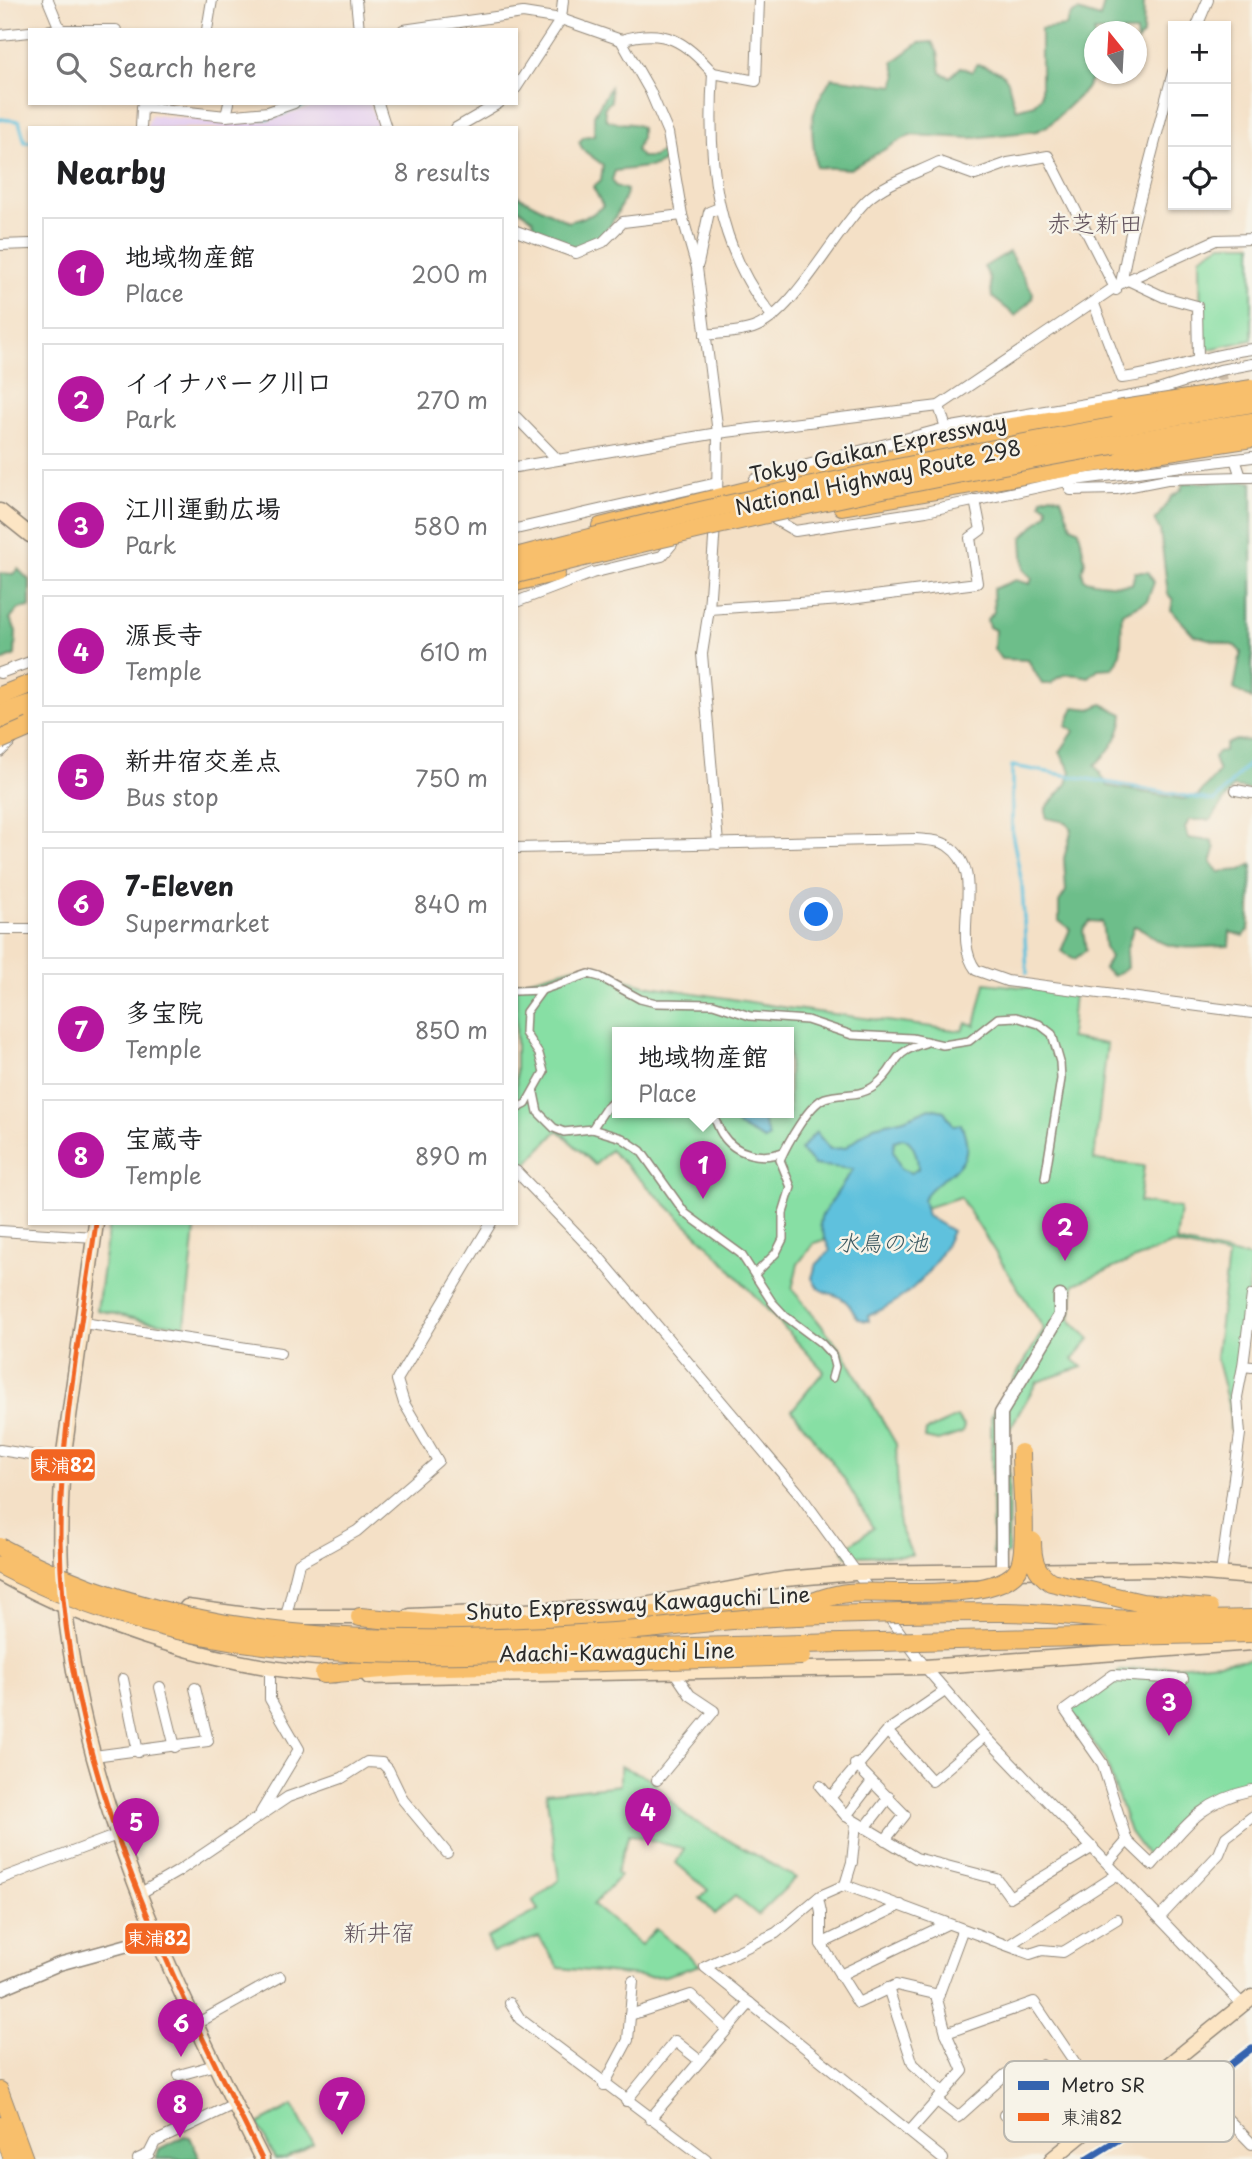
<!DOCTYPE html>
<html lang="en">
<head>
<meta charset="utf-8">
<style>
  body { margin:0; font-family:"Playpen Sans","Klee One",sans-serif; background:#f6f6f6; color:#202124 }
  .controls { position:absolute; right:21px; top:21px; display:grid; overflow:hidden; border-radius:0px; box-shadow:0 2px 5px #0004 }
  .controls button { width:63px; height:63px; display:grid; place-items:center; padding:0; border:0; border-bottom:2px solid #e0e0e0; background:#fff; color:#202124; font:35px sans-serif }
  .compass { position:absolute; left:1084px; top:21px; width:63px; height:63px; border-radius:50%; background:#fff; box-shadow:0 2px 5px #0004; rotate:342deg }
  .you { position:absolute; left:817px; top:915px; width:24px; height:24px; margin:-18px; border:5px solid #fff; border-radius:50%; background:#1a73e8; box-shadow:0 0 0 10px #1a73e833 }
  .badge { display:grid; place-items:center; width:46px; height:46px; border-radius:50%; background:#b5179e; color:#fff; font-size:23px; font-weight:700 }
  .pin { position:absolute; translate:-50% -58px; filter:drop-shadow(0 2px 4px #0008) }
  .pin::after { content:''; position:absolute; top:37px; width:24px; height:21px; background:inherit; clip-path:polygon(0 0,100% 0,50% 100%) }
  .popup { position:absolute; left:612px; top:1027px; width:182px; height:91px; box-sizing:border-box; display:grid; place-content:center; border-radius:0px; background:#fff; filter:drop-shadow(0 2px 5px #0005); font-size:23px; white-space:nowrap; color:#757577 }
  .popup b { font-size:26px; color:#202124 }
  .popup::after { content:''; position:absolute; left:50%; top:100%; margin-left:-14px; border:14px solid transparent; border-top-color:#fff }
  .list { margin:0; padding:0; list-style:none }
  h2 { display:flex; justify-content:space-between; align-items:center; height:91px; margin:0; padding:0 28px; font-size:30px }
  h2 small { font-size:23px; font-weight:400; color:#757577 }
  .list li { display:grid; grid-template-columns:46px 1fr auto; gap:21px; align-items:center; box-sizing:border-box; height:112px; margin:0 14px 14px; padding:0 14px; border:2px solid #e0e0e0; border-radius:0px }
  .list b { display:block; font-size:26px; white-space:nowrap }
  .list p { margin:0; font-size:23px; white-space:nowrap; color:#757577 }
  .list em { font-size:23px; font-style:normal; color:#757577 }
  .icon { flex:none; width:38px; height:38px; fill:none; stroke:currentColor; stroke-width:2; stroke-linecap:round; stroke-linejoin:round }
  .map { position:relative; flex:none; width:1252px; height:2159px; overflow:hidden }
  .search { position:absolute; background:#fff; box-shadow:0 2px 5px #0004; left:28px; top:28px; width:490px; height:77px; display:flex; align-items:center; gap:18px; box-sizing:border-box; padding:0 24px; border-radius:0px; color:#757577; font-size:26px }
  .panel { position:absolute; background:#fff; box-shadow:0 2px 5px #0004; left:28px; top:126px; width:490px; height:1099px; border-radius:0px }
  .map>svg:first-child { display:block }
</style>
</head>
<body>
<div class="map">
<svg width="1252" height="2159" viewBox="0 0 1252 2159">
  <rect width="100%" height="100%" fill="#f7f3e8"/>
  <filter id="ink" filterUnits="userSpaceOnUse"><feTurbulence type="fractalNoise" baseFrequency=".0143" numOctaves="2"/><feDisplacementMap in="SourceGraphic" scale="14" xChannelSelector="R" yChannelSelector="G"/><feConvolveMatrix kernelMatrix="1 2 1 2 8 2 1 2 1" color-interpolation-filters="sRGB"/></filter>
  <filter id="wash" filterUnits="userSpaceOnUse"><feTurbulence type="fractalNoise" baseFrequency=".00686" numOctaves="4" result="noise"/><feDisplacementMap in="SourceGraphic" scale="28" xChannelSelector="R" yChannelSelector="G"/><feGaussianBlur stdDeviation="1.57" result="paint"/><feColorMatrix in="noise" values="0 0 0 0 0 0 0 0 0 0 0 0 0 0 0 0 0 1.4 0 .05"/><feComposite in="paint" operator="in"/></filter>
  <g filter="url(#wash)">
    <rect width="100%" height="100%" fill="#f4e0c6"/>
    <path fill="#e6d2f0" d="M324,103H370L378,128H146L151,115L231,124L269,121Z"/>
    <g fill="#87dfa4" stroke="#598568" stroke-width="2" fill-rule="evenodd">
      <path d="M1221,244H1252V340L1201,351L1200,257Z"/>
      <path d="M597,965L623,979L645,985L787,1008L962,1031L966,1023L975,1025L985,983L1074,993L1070,1038L1107,1044L1094,1160L1144,1166L1139,1202L1180,1208L1176,1242L1252,1258L1230,1431V1412L1216,1357L1228,1256L1172,1244L1074,1284L1070,1320L1090,1339L1073,1359L1082,1367L1037,1382L1009,1430L1008,1554L993,1555L991,1417L1044,1329L960,1197L814,1243L798,1264L792,1289L843,1352L896,1444L899,1525L912,1555L847,1556L843,1550L873,1528L843,1477L792,1410L824,1371L709,1246L610,1150L595,1165L558,1130L525,1166L516,1158V983L575,967ZM617,1033H789V1113H617Z"/>
      <path d="M109,1223H157L195,1229L185,1326L146,1321L97,1310Z"/>
      <path d="M957,1417L964,1427L962,1433L938,1441L925,1438L926,1431Z"/>
      <path d="M1252,1659V1786L1217,1793L1183,1820L1149,1858L1130,1832L1105,1759L1069,1709L1119,1671Z"/>
      <path d="M620,1766L648,1777L687,1817L796,1878L758,1915L735,1896L715,1914L700,1898L708,1890L676,1863L684,1849L629,1834L616,1873L620,1876L593,1905L641,1945L656,1929L700,1965L665,1976L648,1977L559,1968L539,1937L493,1952L487,1938L539,1910L533,1901L559,1880L546,1793L620,1785Z"/>
      <path d="M293,2105L313,2144L285,2159H275L258,2124Z"/>
    </g>
    <g fill="#6dbe8a" stroke="#4c745a" stroke-width="2">
      <path d="M1105,0H1144L1143,35L1137,42L1136,32H1094L1095,74L1085,90L1049,125L1037,131L971,138L910,135L850,169L816,167C811,125 807,113 832,78L894,86L897,76L893,62L919,43L932,42L938,53L941,73L950,77L961,67L972,72L977,64C1017,76 1003,76 1016,109L1034,104L1041,96V29L1066,26L1071,15L1078,11L1100,18Z"/>
      <path d="M610,87L611,101L604,108L606,119C619,127 630,120 641,127V138L636,150L641,157H653L664,150L667,160L655,166L615,171L612,180L615,186L627,190C618,216 599,258 563,245C552,242 544,232 534,227L533,219L516,207V195L568,222L591,215L603,206L593,187L601,180L603,165L583,150L579,142L584,137L594,135V115Z"/>
      <path d="M1009,252L1033,293L1032,299L1016,316L992,297L990,278L984,267Z"/>
      <path d="M1246,481L1252,482V699L1234,689L1241,652L1235,646L1194,635L1171,610L1173,600L1168,594L1160,530L1155,521L1171,497L1181,490L1183,483Z"/>
      <path d="M1051,495L1061,498L1071,526L1079,530L1085,561L1082,571L1084,579C1091,583 1124,586 1132,584L1135,572H1148L1154,582L1147,601L1122,613C1120,629 1125,656 1113,668L1098,669L1089,677C1074,674 1061,671 1051,684H1042L1028,660L1001,659L994,649L995,630L989,627L987,619L994,612L993,589L1016,580L1030,584L1032,578L1024,570L1022,538L1048,512L1047,506L1041,503L1042,498Z"/>
      <path d="M18,569L30,581V607L19,609L10,619L16,631L15,655L0,662V573L13,574Z"/>
      <path d="M1102,704L1123,714C1122,734 1109,752 1095,765L1108,786L1183,799L1198,796L1219,772L1214,758L1218,752L1224,751L1226,744L1236,740L1252,741V790L1233,787L1211,820H1189L1185,828L1188,838L1212,841L1215,849L1211,863L1219,872L1241,870L1252,864L1249,929L1244,936L1230,932L1229,946C1206,946 1185,951 1163,943C1151,939 1148,929 1134,926L1126,951L1127,968L1113,976L1104,969L1110,957L1105,948L1102,922L1090,921L1083,930L1086,950L1075,959L1061,951L1070,929L1059,921V902L1066,891L1064,858L1072,829L1066,822L1046,818V808L1067,784L1071,771L1060,752L1074,731L1066,726L1074,707L1091,709Z"/>
      <path d="M184,2136L190,2137L200,2159H156L159,2149Z"/>
    </g>
    <g fill="#5fc1dd" stroke="#457684" stroke-width="2" fill-rule="evenodd">
      <path d="M930,1108L944,1111L954,1126L961,1124C981,1171 942,1169 923,1199L927,1216L952,1231C935,1271 909,1299 868,1316L869,1321C852,1321 855,1308 844,1300C832,1290 822,1298 812,1278L816,1265L830,1251L820,1225L821,1217L853,1169L814,1165L800,1150L816,1132L830,1149L845,1148L874,1126L904,1119ZM903,1138C914,1141 918,1158 918,1169L911,1173L901,1169L893,1151L894,1141Z"/>
      <path d="M733,1113H760L769,1137L764,1140L738,1126Z"/>
    </g>
    <g fill="none" stroke-linecap="round" stroke-linejoin="round">
      <g stroke="#5fc1dd" stroke-width="3.5">
        <path d="M0,119L19,121L25,142H30"/>
        <path d="M235,120L269,118L312,103"/>
        <path d="M1027,973L1022,884L1012,833V766L1215,801L1252,760"/>
      </g>
    </g>
  </g>
  <g filter="url(#ink)">
    <g fill="none" stroke-linecap="round" stroke-linejoin="round">
      <path stroke="#ccbca7" stroke-width="10" stroke-dasharray="10 5" stroke-linecap="butt" d="M1220,370L1225,397"/>
      <defs>
        <g id="pedestrian">
          <path d="M516,991L542,990"/>
          <path d="M534,1093L538,1112L554,1128L564,1132L592,1129L622,1138L641,1151L685,1213L741,1254L772,1302L785,1316L821,1343L832,1355L835,1367L832,1378"/>
          <path d="M516,1109L526,1104L544,1072L539,1054L525,1033L526,1012L542,990L589,974L600,977L640,999L656,1003L713,1004L750,1016L807,1020L852,1035L912,1038L943,1045L969,1041L998,1018L1016,1017L1039,1024L1052,1034L1060,1062L1061,1079L1045,1178"/>
          <path d="M712,1113C716,1120 718,1128 722,1134C735,1155 763,1160 783,1152"/>
          <path d="M592,1129L606,1108L617,1098"/>
          <path d="M756,1273L776,1253L783,1239V1213L791,1187L780,1160C787,1144 809,1104 825,1098C843,1092 861,1098 877,1084C900,1065 888,1054 925,1043"/>
        </g>
        <g id="minor">
          <path d="M48,0L60,29"/>
          <path d="M356,0L359,30"/>
          <path d="M1197,26L1208,0"/>
          <path d="M50,30H116"/>
          <path d="M207,30L212,0"/>
          <path d="M403,30L523,13L561,19L621,40L650,91L668,133L682,215L697,268L718,433L717,499"/>
          <path d="M0,35L30,32"/>
          <path d="M621,40C665,27 685,41 713,73C707,161 715,247 773,317"/>
          <path d="M713,73L756,81L759,0"/>
          <path d="M516,88L561,19L563,0"/>
          <path d="M378,103L386,128"/>
          <path d="M226,116L268,112L294,103"/>
          <path d="M141,128L142,107L226,116L229,103"/>
          <path d="M456,128L499,103"/>
          <path d="M516,231L576,253L603,242L623,222L682,215"/>
          <path d="M0,245L30,244"/>
          <path d="M698,264L709,212L719,208"/>
          <path d="M1128,280L1164,297L1197,306L1198,359"/>
          <path d="M1121,283L1131,233L1173,72"/>
          <path d="M1094,304L1122,378C1167,373 1208,354 1252,349"/>
          <path d="M705,335C720,333 739,333 753,328C794,314 834,232 867,200C885,183 917,173 939,162L975,175L1008,163L1048,156L1116,290"/>
          <path d="M939,406L946,428"/>
          <path d="M516,417L556,458"/>
          <path d="M1235,459L1241,477H1252"/>
          <path d="M516,467L718,433L939,406L1121,283L1216,240L1252,239"/>
          <path d="M1067,481L1071,490L1116,489L1167,479L1241,477"/>
          <path d="M750,489L755,479L946,428L1149,393L1220,370L1252,364"/>
          <path d="M776,520L795,531L926,511L1067,481L1252,457"/>
          <path d="M715,525L709,609L702,654L718,844"/>
          <path d="M516,529L717,483"/>
          <path d="M516,602L592,573L662,556L672,544"/>
          <path d="M709,609L842,600L977,583L970,538L981,530L975,500"/>
          <path d="M0,673L30,662"/>
          <path d="M0,752L13,739"/>
          <path d="M1236,790L1252,793"/>
          <path d="M516,848L916,839C925,840 941,840 948,846C989,873 949,935 976,970L1007,981L1252,1013"/>
          <path d="M0,929H30"/>
          <path d="M516,1171L597,1255L798,1492L925,1667L985,1736L1243,2005"/>
          <path d="M0,1231L95,1237"/>
          <path d="M1252,1295L1243,1366L1252,1367"/>
          <path d="M83,1323L280,1353"/>
          <path d="M0,1450L63,1460"/>
          <path d="M1221,1573L1240,1434L1237,1397L1243,1366"/>
          <path d="M286,1616L299,1563L357,1531L438,1461L404,1403L397,1380L491,1223"/>
          <path d="M123,1679L138,1752"/>
          <path d="M1183,1679L1113,1675L1065,1710L1102,1763L1127,1841L1152,1865C1185,1827 1200,1801 1252,1790"/>
          <path d="M160,1687L175,1747"/>
          <path d="M887,1731L932,1781L985,1736"/>
          <path d="M94,1756L208,1741L195,1688"/>
          <path d="M855,1764L905,1815L885,1840"/>
          <path d="M657,1780L714,1711L690,1695L675,1673"/>
          <path d="M820,1786L846,1816L916,1858L997,1879L1010,1897L1093,1847"/>
          <path d="M830,1798L887,1731L945,1691"/>
          <path d="M261,1812L299,1749L270,1699V1667"/>
          <path d="M846,1816L872,1782"/>
          <path d="M865,1828L889,1797"/>
          <path d="M1108,1863L1127,1841"/>
          <path d="M0,1879L117,1835"/>
          <path d="M845,1885L852,1862L856,1823"/>
          <path d="M139,1894L177,1872L288,1797L342,1778L367,1762L382,1763L388,1769L403,1800L447,1853"/>
          <path d="M818,1898L821,1912V1944L858,2003L896,1985L939,1995"/>
          <path d="M1161,1916L1219,1854L1226,1837L1252,1817"/>
          <path d="M821,1944L901,1905"/>
          <path d="M1009,1945L1118,1874"/>
          <path d="M840,1975L947,1924"/>
          <path d="M888,1988L913,2064L944,2093"/>
          <path d="M510,2003L520,2019L706,2159"/>
          <path d="M630,2015L691,1995L727,2029"/>
          <path d="M196,2024L280,1977"/>
          <path d="M946,2033L1034,2002L1109,2113"/>
          <path d="M1172,2062L1252,2144"/>
          <path d="M1042,2065L1066,2112L1082,2135"/>
          <path d="M179,2075L215,2065"/>
          <path d="M604,2085L628,2040L633,1981"/>
          <path d="M626,2101L675,2041L700,2061"/>
          <path d="M937,2101L958,2117L1006,2074L1025,2097"/>
          <path d="M1004,2115L1049,2078"/>
          <path d="M650,2119L750,2003"/>
          <path d="M910,2131L963,2071L946,2033L937,1999L962,1931"/>
          <path d="M138,2159L149,2154L155,2142L234,2104"/>
          <path d="M943,2159L705,1967L776,1933L820,1896L845,1885L1030,1954L1042,1950L1063,1952L1117,1919"/>
        </g>
        <g id="tertiary">
          <path d="M1002,1571L1001,1413L1060,1315V1296"/>
          <path d="M0,1989L59,1964L157,1937"/>
        </g>
        <g id="secondary">
          <path d="M0,511L30,535"/>
          <path d="M96,1223L63,1460C61,1496 59,1531 61,1566C74,1778 168,1973 262,2159"/>
          <path d="M0,1574C95,1627 226,1669 335,1675"/>
          <path d="M187,1607L262,1617H369"/>
          <path d="M410,1616L639,1606L785,1579L854,1573L1156,1569L1252,1577"/>
          <path d="M369,1677L925,1667L1252,1643"/>
          <path d="M1052,2159L1252,1997"/>
        </g>
        <g id="trunk">
          <path d="M600,526L750,489L909,455"/>
          <path d="M516,583L557,573"/>
          <path d="M0,2090L25,2159"/>
          <path d="M0,2125L12,2159"/>
        </g>
        <g id="motorway">
          <path d="M898,457L1000,429L1117,410"/>
          <path d="M842,506L1124,458"/>
          <path d="M0,696L30,684"/>
          <path d="M0,714L30,704"/>
          <path d="M0,728L30,718"/>
          <path d="M360,1617L454,1626L711,1612L740,1615"/>
          <path d="M324,1674L406,1667L571,1663"/>
        </g>
      </defs>
      <use href="#pedestrian" stroke="#908678" stroke-width="10"/>
      <use href="#minor" stroke="#908678" stroke-width="12"/>
      <use href="#tertiary" stroke="#908678" stroke-width="15"/>
      <use href="#secondary" stroke="#908678" stroke-width="17"/>
      <use href="#trunk" stroke="#908678" stroke-width="18"/>
      <use href="#motorway" stroke="#908678" stroke-width="20"/>
      <use href="#pedestrian" stroke="#fff" stroke-width="7"/>
      <use href="#minor" stroke="#fff" stroke-width="10"/>
      <use href="#tertiary" stroke="#fff" stroke-width="12"/>
      <use href="#secondary" stroke="#fce5c4" stroke-width="14"/>
      <use href="#trunk" stroke="#f8bf6c" stroke-width="16"/>
      <use href="#motorway" stroke="#f8bf6c" stroke-width="18"/>
      <defs>
        <g id="motorway-bridge">
          <path d="M1117,410L1252,389"/>
          <path d="M1124,458L1252,438"/>
          <path d="M516,557C759,492 1004,444 1252,403"/>
          <path d="M516,574C759,512 1004,460 1252,422"/>
          <path d="M0,740L30,727"/>
          <path d="M1032,1541C1032,1559 1035,1572 1051,1582L1142,1603L1209,1609"/>
          <path d="M0,1547C182,1648 394,1646 597,1633C656,1630 715,1620 774,1617C848,1614 923,1612 997,1612C1035,1611 1074,1617 1112,1619C1158,1621 1205,1620 1252,1619"/>
          <path d="M0,1565C220,1681 453,1653 692,1647C879,1642 1065,1637 1252,1633"/>
          <path d="M786,1612C806,1605 827,1595 848,1593C884,1590 1006,1604 1020,1565C1028,1544 1021,1478 1021,1453"/>
          <path d="M571,1663L802,1656"/>
        </g>
      </defs>
      <use href="#motorway-bridge" stroke="#908678" stroke-width="20" stroke-linecap="butt"/>
      <use href="#motorway-bridge" stroke="#f8bf6c" stroke-width="18"/>
      <defs>
        <path id="bus-1" d="M96,1223C81,1328 60,1434 60,1539C62,1759 166,1967 262,2159"/>
      </defs>
      <use href="#bus-1" stroke="#f7f3e8" stroke-width="10"/>
      <use href="#bus-1" stroke="#f26522" stroke-width="5"/>
      <defs>
        <path id="metro-1" d="M1087,2159L1193,2093L1252,2048"/>
      </defs>
      <use href="#metro-1" stroke="#f7f3e8" stroke-width="12"/>
      <use href="#metro-1" stroke="#3564af" stroke-width="7"/>
    </g>
  </g>
  <g text-anchor="middle" stroke-width="5" stroke-linejoin="round" paint-order="stroke">
    <g font-size="21" fill="#2b2b2b" stroke="#f7f3e8">
      <text transform="translate(878 449) rotate(-12)" y="7">Tokyo Gaikan Expressway</text>
      <text transform="translate(878 478) rotate(-12)" y="7">National Highway Route 298</text>
      <text transform="translate(638 1604) rotate(-3)" y="7">Shuto Expressway Kawaguchi Line</text>
      <text transform="translate(617 1653) rotate(-1)" y="7">Adachi-Kawaguchi Line</text>
    </g>
    <g font-size="23" font-style="italic" fill="#3b5860" stroke="#f7f3e8">
      <text x="882" y="1251">水鳥の池</text>
    </g>
    <g font-size="24" fill="#61525c" stroke="#f7f3e8">
      <text x="1095" y="232">赤芝新田</text>
      <text x="379" y="1941">新井宿</text>
    </g>
  </g>
  <rect x="1004" y="2061" width="230" height="81" rx="10" fill="#f7f3e8" stroke="#bab7af" stroke-width="2"/>
  <rect x="1018" y="2081" width="31" height="9" fill="#3564af"/>
  <rect x="1018" y="2113" width="31" height="8" fill="#f26522"/>
  <g font-size="19" fill="#2b2b2b">
    <text x="1061" y="2092">Metro SR</text>
    <text x="1061" y="2124">東浦82</text>
  </g>
  <g stroke="#f7f3e8" stroke-width="2.5">
    <rect x="30" y="1448" width="66" height="34" rx="7" fill="#f26522"/>
    <rect x="124" y="1922" width="67" height="33" rx="7" fill="#f26522"/>
  </g>
  <g font-size="19" text-anchor="middle" font-weight="bold" fill="#fff">
    <text x="63" y="1472">東浦82</text>
    <text x="157" y="1945">東浦82</text>
  </g>
</svg>
<div class="controls">
<button>+</button>
<button>−</button>
<button><svg class="icon" aria-label="locate" viewBox="0 0 24 24"><circle cx="12" cy="12" r="6"/><path d="M12 2v4M12 18v4M2 12h4M18 12h4"/></svg></button>
</div>
<svg class="compass" viewBox="-18 -18 36 36"><path d="M0-13l5 13h-10z" fill="#e53935"/><path d="M0 13l5-13h-10z" fill="#757577"/></svg>
<div class="you"></div>
<div class="pin badge" style="left:703px;top:1199px">1</div>
<div class="popup"><b>地域物産館</b>Place</div>
<div class="pin badge" style="left:1065px;top:1261px">2</div>
<div class="pin badge" style="left:1169px;top:1736px">3</div>
<div class="pin badge" style="left:648px;top:1846px">4</div>
<div class="pin badge" style="left:136px;top:1856px">5</div>
<div class="pin badge" style="left:181px;top:2057px">6</div>
<div class="pin badge" style="left:342px;top:2135px">7</div>
<div class="pin badge" style="left:180px;top:2138px">8</div>
<div class="search"><svg class="icon" aria-label="search" viewBox="0 0 24 24"><circle cx="10" cy="10" r="6"/><path d="M15 15l6 6"/></svg>Search here</div>
<section class="panel">
<h2>Nearby<small>8 results</small></h2>
<ul class="list">
<li><span class="badge">1</span><div><b>地域物産館</b><p>Place</p></div><em>200 m</em></li>
<li><span class="badge">2</span><div><b>イイナパーク川口</b><p>Park</p></div><em>270 m</em></li>
<li><span class="badge">3</span><div><b>江川運動広場</b><p>Park</p></div><em>580 m</em></li>
<li><span class="badge">4</span><div><b>源長寺</b><p>Temple</p></div><em>610 m</em></li>
<li><span class="badge">5</span><div><b>新井宿交差点</b><p>Bus stop</p></div><em>750 m</em></li>
<li><span class="badge">6</span><div><b>7-Eleven</b><p>Supermarket</p></div><em>840 m</em></li>
<li><span class="badge">7</span><div><b>多宝院</b><p>Temple</p></div><em>850 m</em></li>
<li><span class="badge">8</span><div><b>宝蔵寺</b><p>Temple</p></div><em>890 m</em></li>
</ul>
</section>
</div>
</body>
</html>
